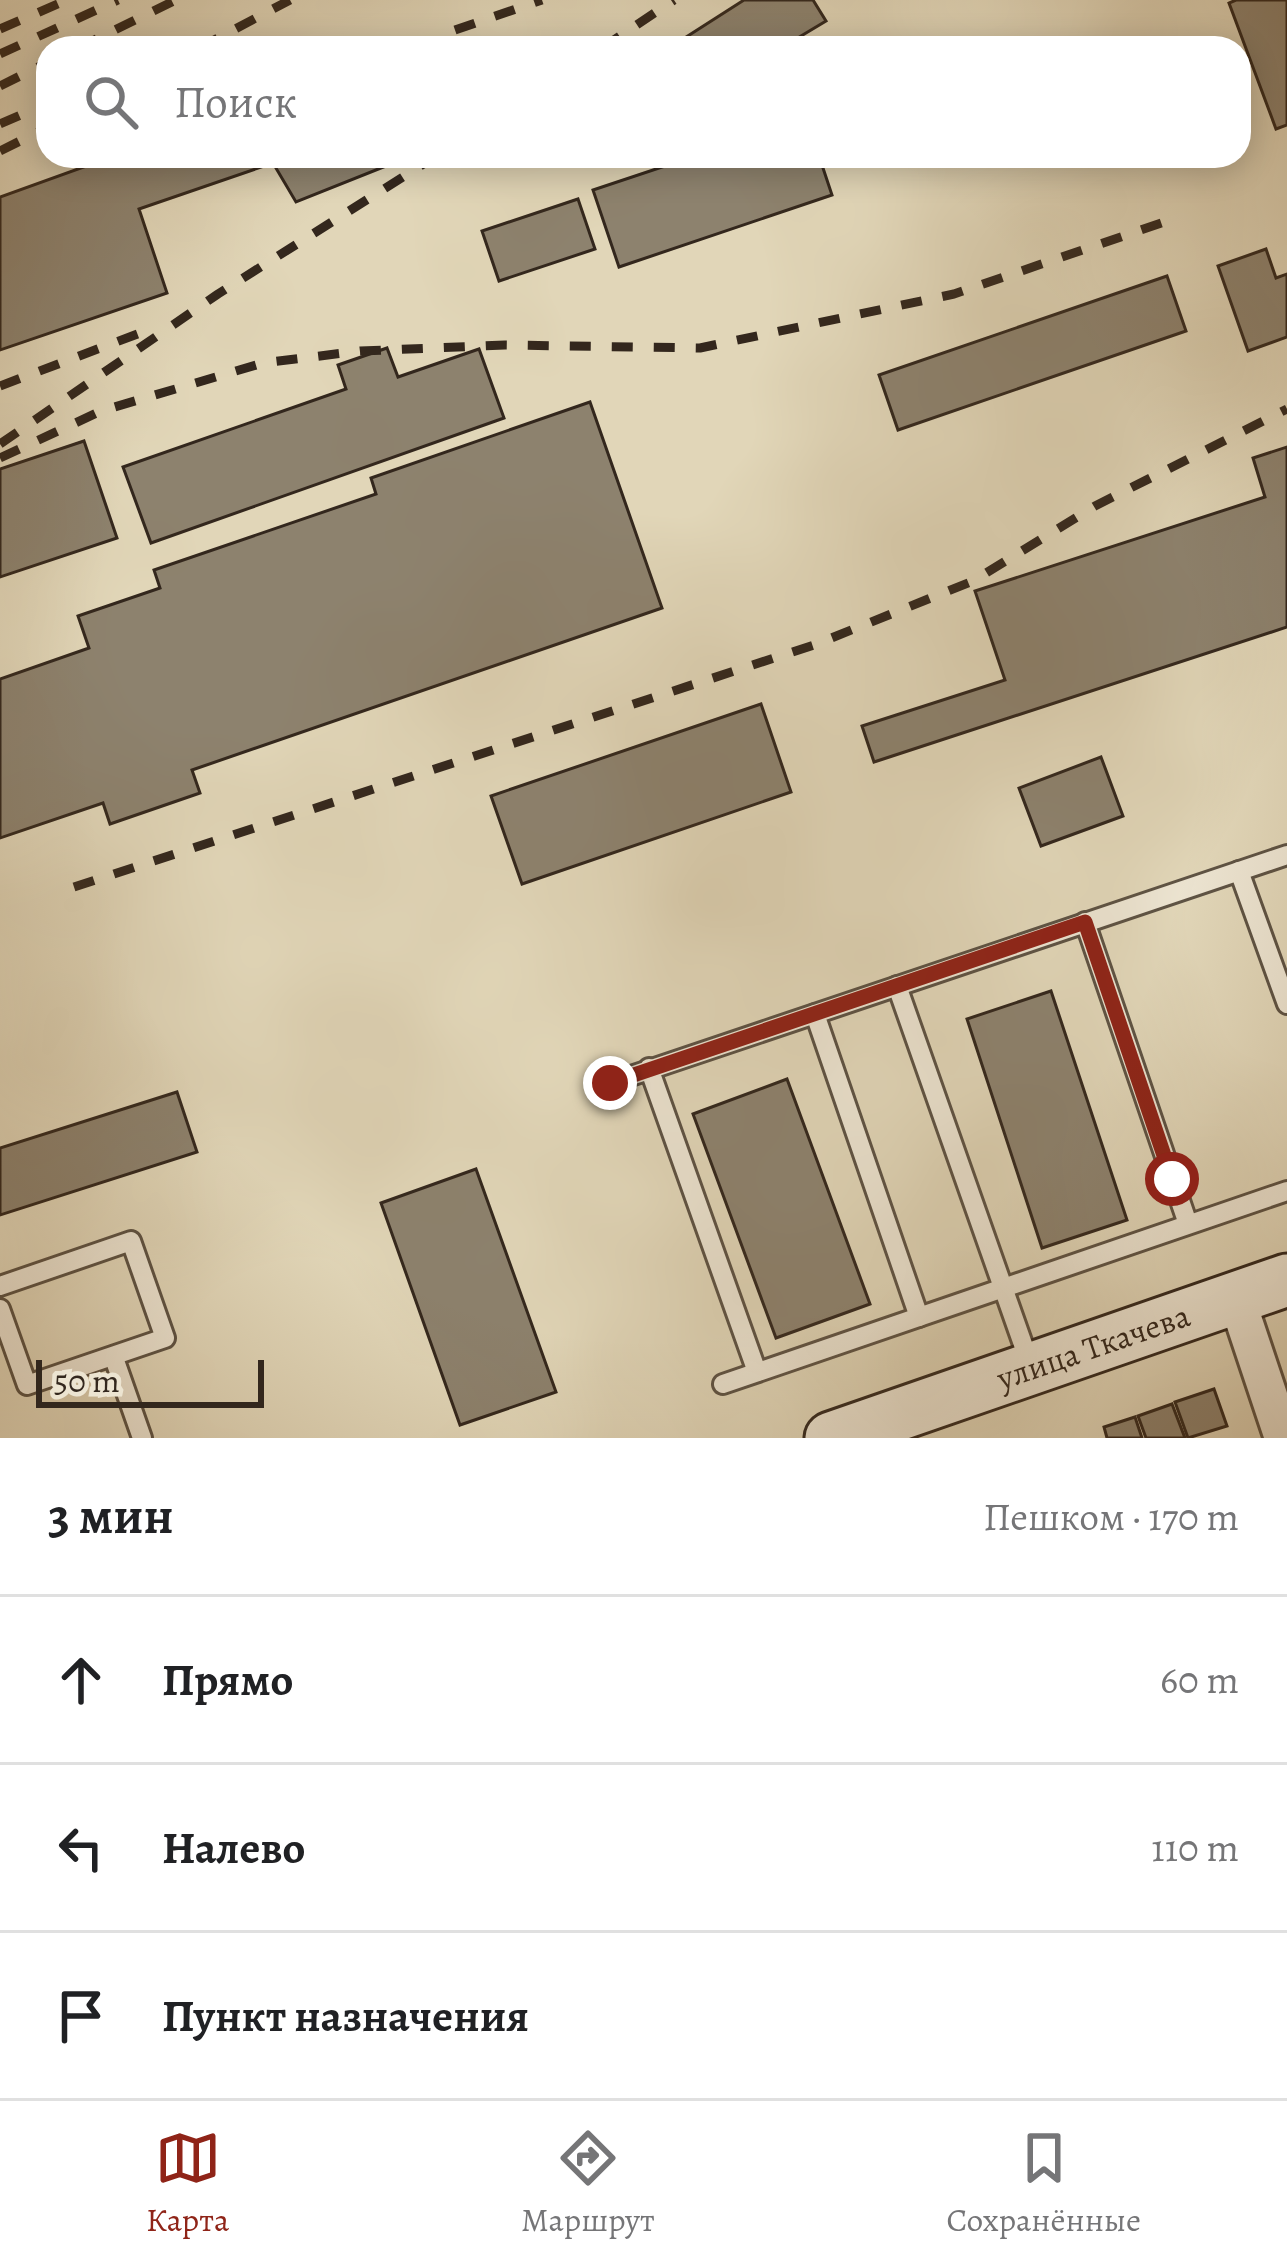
<!DOCTYPE html>
<html lang="ru">
<head>
<meta charset="utf-8">
<style>
  body { margin:0; font-family:Alegreya,serif; background:#f6f6f6; color:#202124 }
  .scale { position:absolute; left:36px; bottom:30px; width:228px; box-sizing:border-box; padding-left:12px; border:6px solid #33271d; border-top:0; font-size:33px; line-height:42px; white-space:nowrap; color:#33271d; -webkit-text-stroke:9px #ece4d1; paint-order:stroke }
  .stop { position:absolute; width:36px; height:36px; margin:-27px; border:9px solid #8f2418; border-radius:50%; background:#fff }
  .stop.end { background:#8f2418; border-color:#fff; box-shadow:0 3px 12px #0008 }
  .list { margin:0; padding:0; list-style:none }
  h2 { display:flex; justify-content:space-between; align-items:center; height:156px; margin:0; padding:0 48px; font-size:51px }
  h2 small { font-size:39px; font-weight:400; color:#757577 }
  .list li { display:grid; grid-template-columns:78px 1fr auto; gap:36px; align-items:center; box-sizing:border-box; height:168px; padding:0 48px; border-top:3px solid #e0e0e0 }
  .list b { display:block; font-size:45px; white-space:nowrap }
  .list em { font-size:39px; font-style:normal; color:#757577 }
  .icon { flex:none; width:66px; height:66px; fill:none; stroke:currentColor; stroke-width:2; stroke-linecap:round; stroke-linejoin:round }
  .map { position:relative; flex:none; width:1287px; height:1438px; overflow:hidden }
  .search { position:absolute; background:#fff; box-shadow:0 6px 30px #0003; left:36px; right:36px; top:36px; height:132px; display:flex; align-items:center; gap:30px; box-sizing:border-box; padding:0 42px; border-radius:36px; color:#757577; font-size:45px }
  .sheet { height:660px; background:#fff }
  nav { display:flex; justify-content:space-around; align-items:center; box-sizing:border-box; height:168px; border-top:3px solid #e0e0e0; background:#fff; font-size:33px; color:#757577 }
  nav a { display:grid; justify-items:center; gap:6px }
  nav .on { color:#8f2418 }
  .map>svg:first-child { display:block }
</style>
</head>
<body>
<div class="map">
<svg width="1287" height="1438" viewBox="0 0 1287 1438">
  <rect width="100%" height="100%" fill="#e1d6b8"/>
  <filter id="stains"><feTurbulence type="fractalNoise" baseFrequency=".00167" numOctaves="4"/><feColorMatrix values="0 0 0 0 .2 0 0 0 0 .09 0 0 0 0 .02 0 0 0 .5 -.17"/></filter>
  <radialGradient id="worn" r=".72"><stop offset=".6" stop-color="#630" stop-opacity="0"/><stop offset="1" stop-color="#630" stop-opacity=".3"/></radialGradient>
  <g fill="#8d826e" stroke="#33271d" stroke-width="3">
    <path d="M744,0H813L826,21L781,48H669Z"/>
    <path d="M1236,0H1287V125L1276,129L1229,3Z"/>
    <path d="M114,156H411L296,202L273,163L139,209L167,293L0,350V197Z"/>
    <path d="M695,156H819L832,195L619,267L593,190Z"/>
    <path d="M578,199L595,249L499,281L482,231Z"/>
    <path d="M1266,249L1276,278L1287,274V337L1248,351L1218,266Z"/>
    <path d="M1167,276L1186,331L898,430L879,375Z"/>
    <path d="M387,348L398,377L479,349L504,418L151,543L123,467L346,389L338,365Z"/>
    <path d="M590,402L662,608L192,770L200,793L110,824L103,803L0,838V679L89,648L78,616L160,588L154,570L376,494L371,478Z"/>
    <path d="M84,441L117,538L0,577V469Z"/>
    <path d="M1287,447V627L874,762L862,726L1005,680L975,591L1265,497L1253,458Z"/>
    <path d="M761,704L791,792L522,884L491,796Z"/>
    <path d="M1101,757L1123,816L1041,846L1019,788Z"/>
    <path d="M1051,991L1127,1220L1042,1248L967,1019Z"/>
    <path d="M787,1079L870,1304L776,1338L693,1114Z"/>
    <path d="M177,1092L197,1152L0,1215V1148Z"/>
    <path d="M476,1169L556,1392L460,1425L381,1203Z"/>
    <path d="M1214,1389L1227,1426L1188,1438L1175,1402Z"/>
    <path d="M1172,1404L1185,1438H1146L1138,1416Z"/>
    <path d="M1135,1417L1142,1438H1107L1104,1427Z"/>
  </g>
  <g fill="none" stroke-linecap="round" stroke-linejoin="round">
    <defs>
      <g id="lane">
        <path d="M1239,871L1287,1004"/>
        <path d="M1085,922L1188,1224"/>
        <path d="M897,986L1031,1367"/>
        <path d="M815,1014L919,1317"/>
        <path d="M649,1068L757,1372"/>
        <path d="M610,1083L1287,855"/>
        <path d="M0,1286L131,1241L165,1338L27,1385L0,1309"/>
        <path d="M114,1358L142,1438"/>
        <path d="M723,1384L1287,1191"/>
      </g>
      <path id="street" d="M1236,1297L1283,1438"/>
      <path id="secondary" d="M831,1438L1287,1280"/>
    </defs>
    <use href="#lane" stroke="#5e5344" stroke-width="24"/>
    <use href="#street" stroke="#5e5344" stroke-width="42"/>
    <use href="#secondary" stroke="#33271d" stroke-width="57"/>
    <use href="#lane" stroke="#ece4d1" stroke-width="18"/>
    <use href="#street" stroke="#ece4d1" stroke-width="36"/>
    <use href="#secondary" stroke="#ece4d1" stroke-width="51"/>
    <g stroke="#33271d" stroke-width="9" stroke-dasharray="21 21" stroke-linecap="butt">
      <path d="M0,29L67,0"/>
      <path d="M455,30L542,0"/>
      <path d="M78,48L176,0"/>
      <path d="M199,48L290,0"/>
      <path d="M602,48L674,0"/>
      <path d="M0,54L118,0"/>
      <path d="M0,86L48,62"/>
      <path d="M0,124L48,103"/>
      <path d="M0,151L48,127"/>
      <path d="M0,386L140,333"/>
      <path d="M0,444L218,294L436,156"/>
      <path d="M0,458L101,411L263,363L360,351L505,345L700,348L954,294L1179,217"/>
      <path d="M74,887L814,645L973,581L1095,506L1287,409"/>
    </g>
  </g>
  <g fill="none" stroke-linecap="round" stroke-linejoin="round">
    <path stroke="#8f2418" stroke-width="15" d="M610,1083L1085,922L1172,1179"/>
  </g>
  <g text-anchor="middle" stroke-width="12" stroke-linejoin="round" paint-order="stroke">
    <g font-size="33" fill="#33271d" stroke="#ece4d1">
      <text transform="translate(1093 1346) rotate(-19)" y="12">улица Ткачева</text>
    </g>
  </g>
  <rect width="100%" height="100%" filter="url(#stains)"/>
  <rect width="100%" height="100%" fill="url(#worn)"/>
</svg>
<div class="scale">50 m</div>
<div class="stop" style="left:1172px;top:1179px"></div>
<div class="stop end" style="left:610px;top:1083px"></div>
<div class="search"><svg class="icon" aria-label="search" viewBox="0 0 24 24"><circle cx="10" cy="10" r="6"/><path d="M15 15l6 6"/></svg>Поиск</div>
</div>
<section class="sheet">
<h2>3 мин<small>Пешком · 170 m</small></h2>
<ul class="list">
<li><svg class="icon" aria-label="ahead" viewBox="0 0 24 24"><path d="M12 20V5M6 11l6-6 6 6"/></svg><div><b>Прямо</b></div><em>60 m</em></li>
<li><svg class="icon" aria-label="left" viewBox="0 0 24 24"><path d="M17 20v-9H6M10 6l-5 5 5 5"/></svg><div><b>Налево</b></div><em>110 m</em></li>
<li><svg class="icon" aria-label="arrive" viewBox="0 0 24 24"><path d="M6 21V4h12l-3 4 3 4H6"/></svg><div><b>Пункт назначения</b></div></li>
</ul>
</section>
<nav>
<a class="on"><svg class="icon" aria-label="map" viewBox="0 0 24 24"><path d="M3 6l6-2 6 2 6-2v14l-6 2-6-2-6 2zM9 4v14M15 6v14"/></svg>Карта</a>
<a><svg class="icon" aria-label="directions" viewBox="0 0 24 24"><path d="M12 3l9 9-9 9-9-9zM9 14v-3h6M13 9l2 2-2 2"/></svg>Маршрут</a>
<a><svg class="icon" aria-label="saved" viewBox="0 0 24 24"><path d="M7 4h10v16l-5-4-5 4z"/></svg>Сохранённые</a>
</nav>
</body>
</html>
